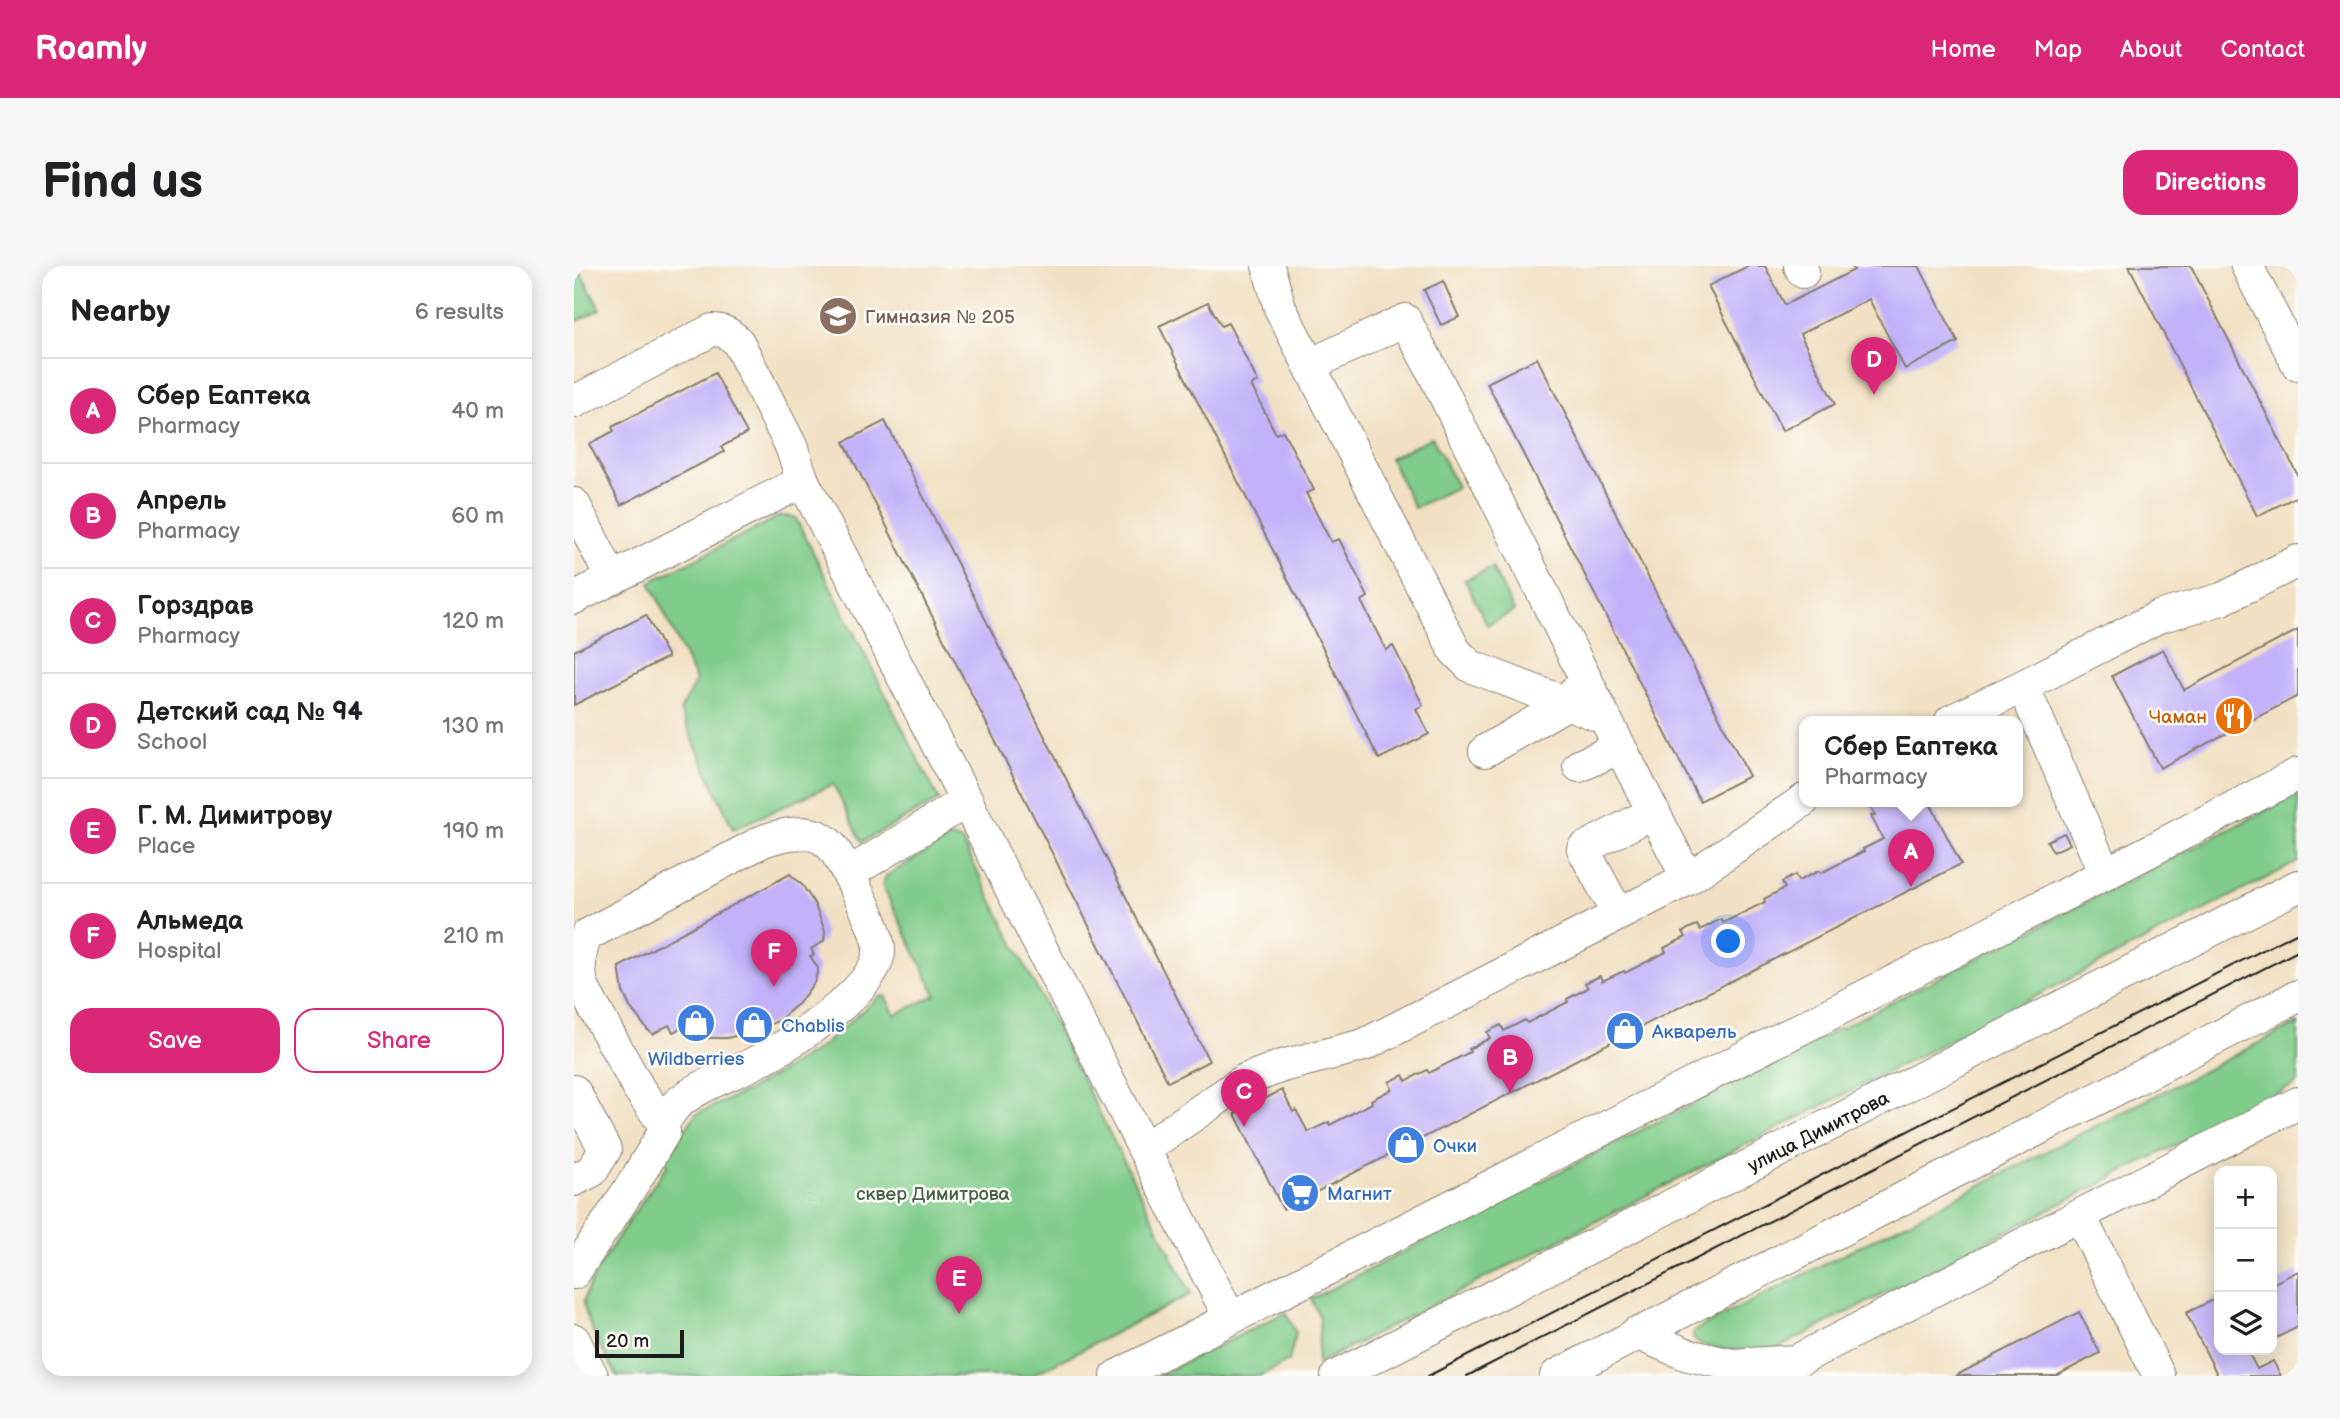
<!DOCTYPE html>
<html lang="en">
<head>
<meta charset="utf-8">
<style>
  body { margin:0; font-family:"Balsamiq Sans",sans-serif; background:#f6f6f6; color:#202124 }
  .controls { position:absolute; right:21px; bottom:21px; display:grid; overflow:hidden; border-radius:14px; box-shadow:0 4px 18px #0003 }
  .controls button { width:63px; height:63px; display:grid; place-items:center; padding:0; border:0; border-bottom:2px solid #e0e0e0; background:#fff; color:#202124; font:35px sans-serif }
  .scale { position:absolute; left:21px; bottom:18px; width:89px; box-sizing:border-box; padding-left:7px; border:4px solid #1c1c1c; border-top:0; font-size:19px; line-height:24px; white-space:nowrap; color:#1c1c1c; -webkit-text-stroke:5px #fdfcf7; paint-order:stroke }
  .you { position:absolute; left:1155px; top:676px; width:24px; height:24px; margin:-18px; border:5px solid #fff; border-radius:50%; background:#1a73e8; box-shadow:0 0 0 10px #1a73e833 }
  .badge { display:grid; place-items:center; width:46px; height:46px; border-radius:50%; background:#db2777; color:#fff; font-size:23px; font-weight:700 }
  .pin { position:absolute; translate:-50% -58px; filter:drop-shadow(0 2px 4px #0008) }
  .pin::after { content:''; position:absolute; top:37px; width:24px; height:21px; background:inherit; clip-path:polygon(0 0,100% 0,50% 100%) }
  .popup { position:absolute; left:1225px; top:450px; width:224px; height:91px; box-sizing:border-box; display:grid; place-content:center; border-radius:14px; background:#fff; filter:drop-shadow(0 2px 5px #0005); font-size:23px; white-space:nowrap; color:#757577 }
  .popup b { font-size:26px; color:#202124 }
  .popup::after { content:''; position:absolute; left:50%; top:100%; margin-left:-14px; border:14px solid transparent; border-top-color:#fff }
  .list { margin:0; padding:0; list-style:none }
  h2 { display:flex; justify-content:space-between; align-items:center; height:91px; margin:0; padding:0 28px; font-size:30px }
  h2 small { font-size:23px; font-weight:400; color:#757577 }
  .list li { display:grid; grid-template-columns:46px 1fr auto; gap:21px; align-items:center; box-sizing:border-box; height:105px; padding:0 28px; border-top:2px solid #e0e0e0 }
  .list b { display:block; font-size:26px; white-space:nowrap }
  .list p { margin:0; font-size:23px; white-space:nowrap; color:#757577 }
  .list em { font-size:23px; font-style:normal; color:#757577 }
  .actions { display:flex; gap:14px; padding:21px 28px }
  .actions a { flex:1; padding:16px 0; border:2px solid #db2777; border-radius:21px; text-align:center; font-size:24px; color:#db2777 }
  .actions .main { background:#db2777; color:#fff }
  .icon { flex:none; width:38px; height:38px; fill:none; stroke:currentColor; stroke-width:2; stroke-linecap:round; stroke-linejoin:round }
  .map { position:relative; flex:none; width:1724px; height:1110px; overflow:hidden; border-radius:21px }
  header { display:flex; align-items:center; gap:42px; box-sizing:border-box; height:98px; padding:0 35px; background:#db2777; color:#fff }
  header strong { font-size:33px }
  nav { display:flex; gap:38px; margin-inline-start:auto; font-size:24px }
  .intro { display:flex; align-items:center; justify-content:space-between; box-sizing:border-box; height:168px; padding:0 42px }
  h1 { margin:0; font-size:49px }
  .button { padding:18px 32px; border-radius:21px; background:#db2777; color:#fff; font-size:24px; font-weight:700 }
  main { display:flex; gap:42px; padding:0 42px }
  aside { flex:1; background:#fff; border-radius:21px; box-shadow:0 4px 18px #0003 }
  .map>svg:first-child { display:block }
</style>
</head>
<body>
<header>
<strong>Roamly</strong>
<nav><a>Home</a><a>Map</a><a>About</a><a>Contact</a></nav>
</header>
<div class="intro"><h1>Find us</h1><a class="button">Directions</a></div>
<main>
<aside>
<h2>Nearby<small>6 results</small></h2>
<ul class="list">
<li><span class="badge">A</span><div><b>Сбер Еаптека</b><p>Pharmacy</p></div><em>40 m</em></li>
<li><span class="badge">B</span><div><b>Апрель</b><p>Pharmacy</p></div><em>60 m</em></li>
<li><span class="badge">C</span><div><b>Горздрав</b><p>Pharmacy</p></div><em>120 m</em></li>
<li><span class="badge">D</span><div><b>Детский сад № 94</b><p>School</p></div><em>130 m</em></li>
<li><span class="badge">E</span><div><b>Г. М. Димитрову</b><p>Place</p></div><em>190 m</em></li>
<li><span class="badge">F</span><div><b>Альмеда</b><p>Hospital</p></div><em>210 m</em></li>
</ul>
<div class="actions"><a class="main">Save</a><a>Share</a></div>
</aside>
<div class="map">
<svg width="1724" height="1110" viewBox="0 0 1724 1110">
  <rect width="100%" height="100%" fill="#fdfcf7"/>
  <filter id="ink" filterUnits="userSpaceOnUse"><feTurbulence type="fractalNoise" baseFrequency=".0143" numOctaves="2"/><feDisplacementMap in="SourceGraphic" scale="14" xChannelSelector="R" yChannelSelector="G"/><feConvolveMatrix kernelMatrix="1 2 1 2 8 2 1 2 1" color-interpolation-filters="sRGB"/></filter>
  <filter id="wash" filterUnits="userSpaceOnUse"><feTurbulence type="fractalNoise" baseFrequency=".00686" numOctaves="4" result="noise"/><feDisplacementMap in="SourceGraphic" scale="28" xChannelSelector="R" yChannelSelector="G"/><feGaussianBlur stdDeviation="1.57" result="paint"/><feColorMatrix in="noise" values="0 0 0 0 0 0 0 0 0 0 0 0 0 0 0 0 0 1.4 0 .05"/><feComposite in="paint" operator="in"/></filter>
  <g filter="url(#wash)">
    <rect width="100%" height="100%" fill="#f1e0c3"/>
    <g fill="#80cc8a" stroke="#4e7453" stroke-width="2">
      <path d="M0,0H3L26,43L0,57Z"/>
      <path d="M858,171L883,221L840,242L816,192Z"/>
      <path d="M206,250L221,251L365,534L288,576L259,518L159,563L106,445L122,415L76,316Z"/>
      <path d="M918,301L940,345L913,359L891,314Z"/>
      <path d="M1724,528V596L743,1098L746,1052L737,1033Z"/>
      <path d="M378,571L388,575L617,1028L456,1110H43C33,1090 11,1059 10,1036C9,1017 79,920 94,898L90,894L122,848L173,825L245,783L304,731L311,730L321,749L362,729L308,619L312,610Z"/>
      <path d="M1724,757V817L1204,1082C1178,1083 1141,1089 1119,1073V1067L1127,1061Z"/>
      <path d="M712,1046L722,1067L715,1095L685,1110H583Z"/>
    </g>
    <g id="blocks">
      <g fill="#c3b2f9">
        <path d="M1174,0H1191L1211,39L1280,4L1278,0H1345L1384,76L1331,103L1295,33L1226,68L1261,138L1208,165L1134,20Z"/>
        <path d="M1555,0H1617L1724,210V230L1683,250Z"/>
        <path d="M869,15L885,51L867,59L850,24Z"/>
        <path d="M634,36L647,60L654,57L684,116L677,119L702,168L709,165L740,224L732,227L757,276L765,273L794,331L787,335L812,384L819,380L849,439L842,443L855,468L805,493L585,60Z"/>
        <path d="M963,92L1175,510L1126,535L913,117Z"/>
        <path d="M141,107L173,167L147,181L150,186L47,239L15,178L40,165L38,161Z"/>
        <path d="M311,155L635,795L594,816L270,176Z"/>
        <path d="M72,349L94,391L0,439V385Z"/>
        <path d="M1724,364V430L1586,502L1538,410L1589,383L1610,424Z"/>
        <path d="M1294,535H1355L1387,598L709,943L661,848L708,824L719,846L722,844L734,866L755,856L756,859L798,837L797,834L818,823L815,816L829,809L832,815L853,804L855,807L896,786L895,783L916,772L913,766L927,759L930,765L951,754L953,757L994,736L993,733L1014,722L1011,717L1026,710L1028,715L1050,705L1051,707L1092,686L1090,682L1112,671L1109,666L1116,662L1123,659L1126,664L1147,653L1149,657L1191,636L1190,633L1211,622L1208,616L1221,609L1224,615L1245,605L1247,607L1290,585L1289,583L1309,573L1297,550L1301,549Z"/>
        <path d="M1490,567L1496,578L1479,586L1473,575Z"/>
        <path d="M216,608L229,620L240,637L251,665L250,675L237,683L240,689L236,690L244,702L241,715L225,737L204,755L181,765L153,772H123L114,759L99,766L95,759L79,768L73,763L56,741L49,726L45,701Z"/>
        <path d="M1724,1005V1061L1698,1074V1018Z"/>
        <path d="M1645,1031V1084H1678L1674,1086L1683,1103L1699,1095L1707,1110H1644L1612,1047Z"/>
        <path d="M1505,1046L1526,1087L1482,1110H1381Z"/>
      </g>
    </g>
  </g>
  <g filter="url(#ink)">
    <use href="#blocks" fill-opacity="0" stroke="#867e70" stroke-width="2"/>
    <g fill="none" stroke-linecap="round" stroke-linejoin="round">
      <defs>
        <g id="minor">
          <path d="M694,0L706,42L881,385L896,400L1031,452"/>
          <path d="M1226,0L1229,6"/>
          <path d="M1673,0L1724,99"/>
          <path d="M736,99L831,54L857,102L1031,452L1114,613"/>
          <path d="M0,136L138,64C150,64 156,68 164,76L217,180L229,215L656,1052"/>
          <path d="M0,238L38,313"/>
          <path d="M0,332L229,215"/>
          <path d="M1449,420L1531,608"/>
          <path d="M1377,455L1449,420L1584,351L1648,333L1724,295"/>
          <path d="M911,485L992,438L999,427"/>
          <path d="M1005,500L1046,481"/>
          <path d="M274,608L378,544L394,536"/>
          <path d="M1044,648L1009,583L1080,546"/>
          <path d="M0,825L31,884L18,905L0,914"/>
          <path d="M570,883L671,814L708,800L790,779L1114,613L1230,534"/>
          <path d="M1506,950L1585,1110"/>
          <path d="M0,1007L64,910L90,866L89,857L65,823L8,720C5,700 4,687 13,669L189,575C211,567 241,560 258,581C270,597 308,669 305,687C298,728 215,779 180,797C157,809 120,821 101,840C97,845 93,851 89,857"/>
          <path d="M1062,1067L1114,1089L1159,1099L1222,1095L1724,837"/>
          <path d="M0,1074L18,1110"/>
          <path d="M543,1110L1531,608L1724,508"/>
          <path d="M763,1110L1724,620"/>
          <path d="M982,1110L1724,730"/>
        </g>
      </defs>
      <use href="#minor" stroke="#867e70" stroke-width="34"/>
      <use href="#minor" stroke="#fff" stroke-width="32"/>
      <g stroke="#1c1c1c" stroke-width="2">
        <path d="M854,1110L1724,666"/>
        <path d="M893,1110L1724,685"/>
      </g>
    </g>
  </g>
  <defs>
    <symbol id="school-disc" viewBox="-11 -11 22 22"><circle r="9.5" fill="#8d6e63" stroke="#fdfcf7"/><path d="M0-5L7-2L0 1L-7-2ZM-4 1L0 2.5L4 1V4Q0 6-4 4Z" fill="#fff"/></symbol>
    <symbol id="restaurant-disc" viewBox="-11 -11 22 22"><circle r="9.5" fill="#e8710a" stroke="#fdfcf7"/><path d="M-5-6h1v4h1v-4h1v4h1v-4h1v5L-1.5 .5V6h-2V.5L-5-1ZM5-6V6H3V1.5H1.5Q1.5-4 5-6Z" fill="#fff"/></symbol>
    <symbol id="shop-disc" viewBox="-11 -11 22 22"><circle r="9.5" fill="#3f7fe0" stroke="#fdfcf7"/><path d="M-5-2.5h2.3a2.7 3.5 0 0 1 5.4 0H5L5.5 6h-11ZM-1.5-2.5h3a1.5 2.3 0 0 0-3 0Z" fill="#fff"/></symbol>
    <symbol id="supermarket-disc" viewBox="-11 -11 22 22"><circle r="9.5" fill="#3f7fe0" stroke="#fdfcf7"/><path d="M-6-5.5h2.5l.6 2H6L4.5 2H-2.5L-4.4-4H-6ZM-1.5 3.2a1.3 1.3 0 1 0 .1 0ZM3 3.2a1.3 1.3 0 1 0 .1 0Z" fill="#fff"/></symbol>
  </defs>
  <g fill-rule="evenodd">
    <use href="#school-disc" x="242" y="28" width="44" height="44"/>
    <use href="#restaurant-disc" x="1638" y="428" width="44" height="44"/>
    <use href="#shop-disc" x="100" y="735" width="44" height="44"/>
    <use href="#shop-disc" x="158" y="737" width="44" height="44"/>
    <use href="#shop-disc" x="1029" y="743" width="44" height="44"/>
    <use href="#shop-disc" x="810" y="857" width="44" height="44"/>
    <use href="#supermarket-disc" x="704" y="905" width="44" height="44"/>
  </g>
  <g text-anchor="middle" stroke-width="5" stroke-linejoin="round" paint-order="stroke">
    <g font-size="19" fill="#785e54" stroke="#fdfcf7" text-anchor="start">
      <text x="291" y="57">Гимназия № 205</text>
    </g>
    <g font-size="19" fill="#c56008" stroke="#fdfcf7" text-anchor="end">
      <text x="1633" y="457">Чаман</text>
    </g>
    <g font-size="19" fill="#366cbe" stroke="#fdfcf7" text-anchor="start">
      <text x="207" y="766">Chablis</text>
      <text x="1078" y="772">Акварель</text>
      <text x="122" y="799" text-anchor="middle">Wildberries</text>
      <text x="859" y="886">Очки</text>
      <text x="753" y="934">Магнит</text>
    </g>
    <g font-size="19" fill="#1c1c1c" stroke="#fdfcf7">
      <text transform="translate(1244 865) rotate(-27)" y="7">улица Димитрова</text>
    </g>
    <g font-size="19" fill="#446248" stroke="#fdfcf7">
      <text x="359" y="934">сквер Димитрова</text>
    </g>
  </g>
</svg>
<div class="controls">
<button>+</button>
<button>−</button>
<button><svg class="icon" aria-label="layers" viewBox="0 0 24 24"><path d="M12 4l9 5-9 5-9-5zM3 14l9 5 9-5"/></svg></button>
</div>
<div class="scale">20 m</div>
<div class="you"></div>
<div class="pin badge" style="left:1337px;top:621px">A</div>
<div class="popup"><b>Сбер Еаптека</b>Pharmacy</div>
<div class="pin badge" style="left:936px;top:827px">B</div>
<div class="pin badge" style="left:670px;top:861px">C</div>
<div class="pin badge" style="left:1300px;top:129px">D</div>
<div class="pin badge" style="left:385px;top:1048px">E</div>
<div class="pin badge" style="left:200px;top:721px">F</div>
</div>
</main>
</body>
</html>
